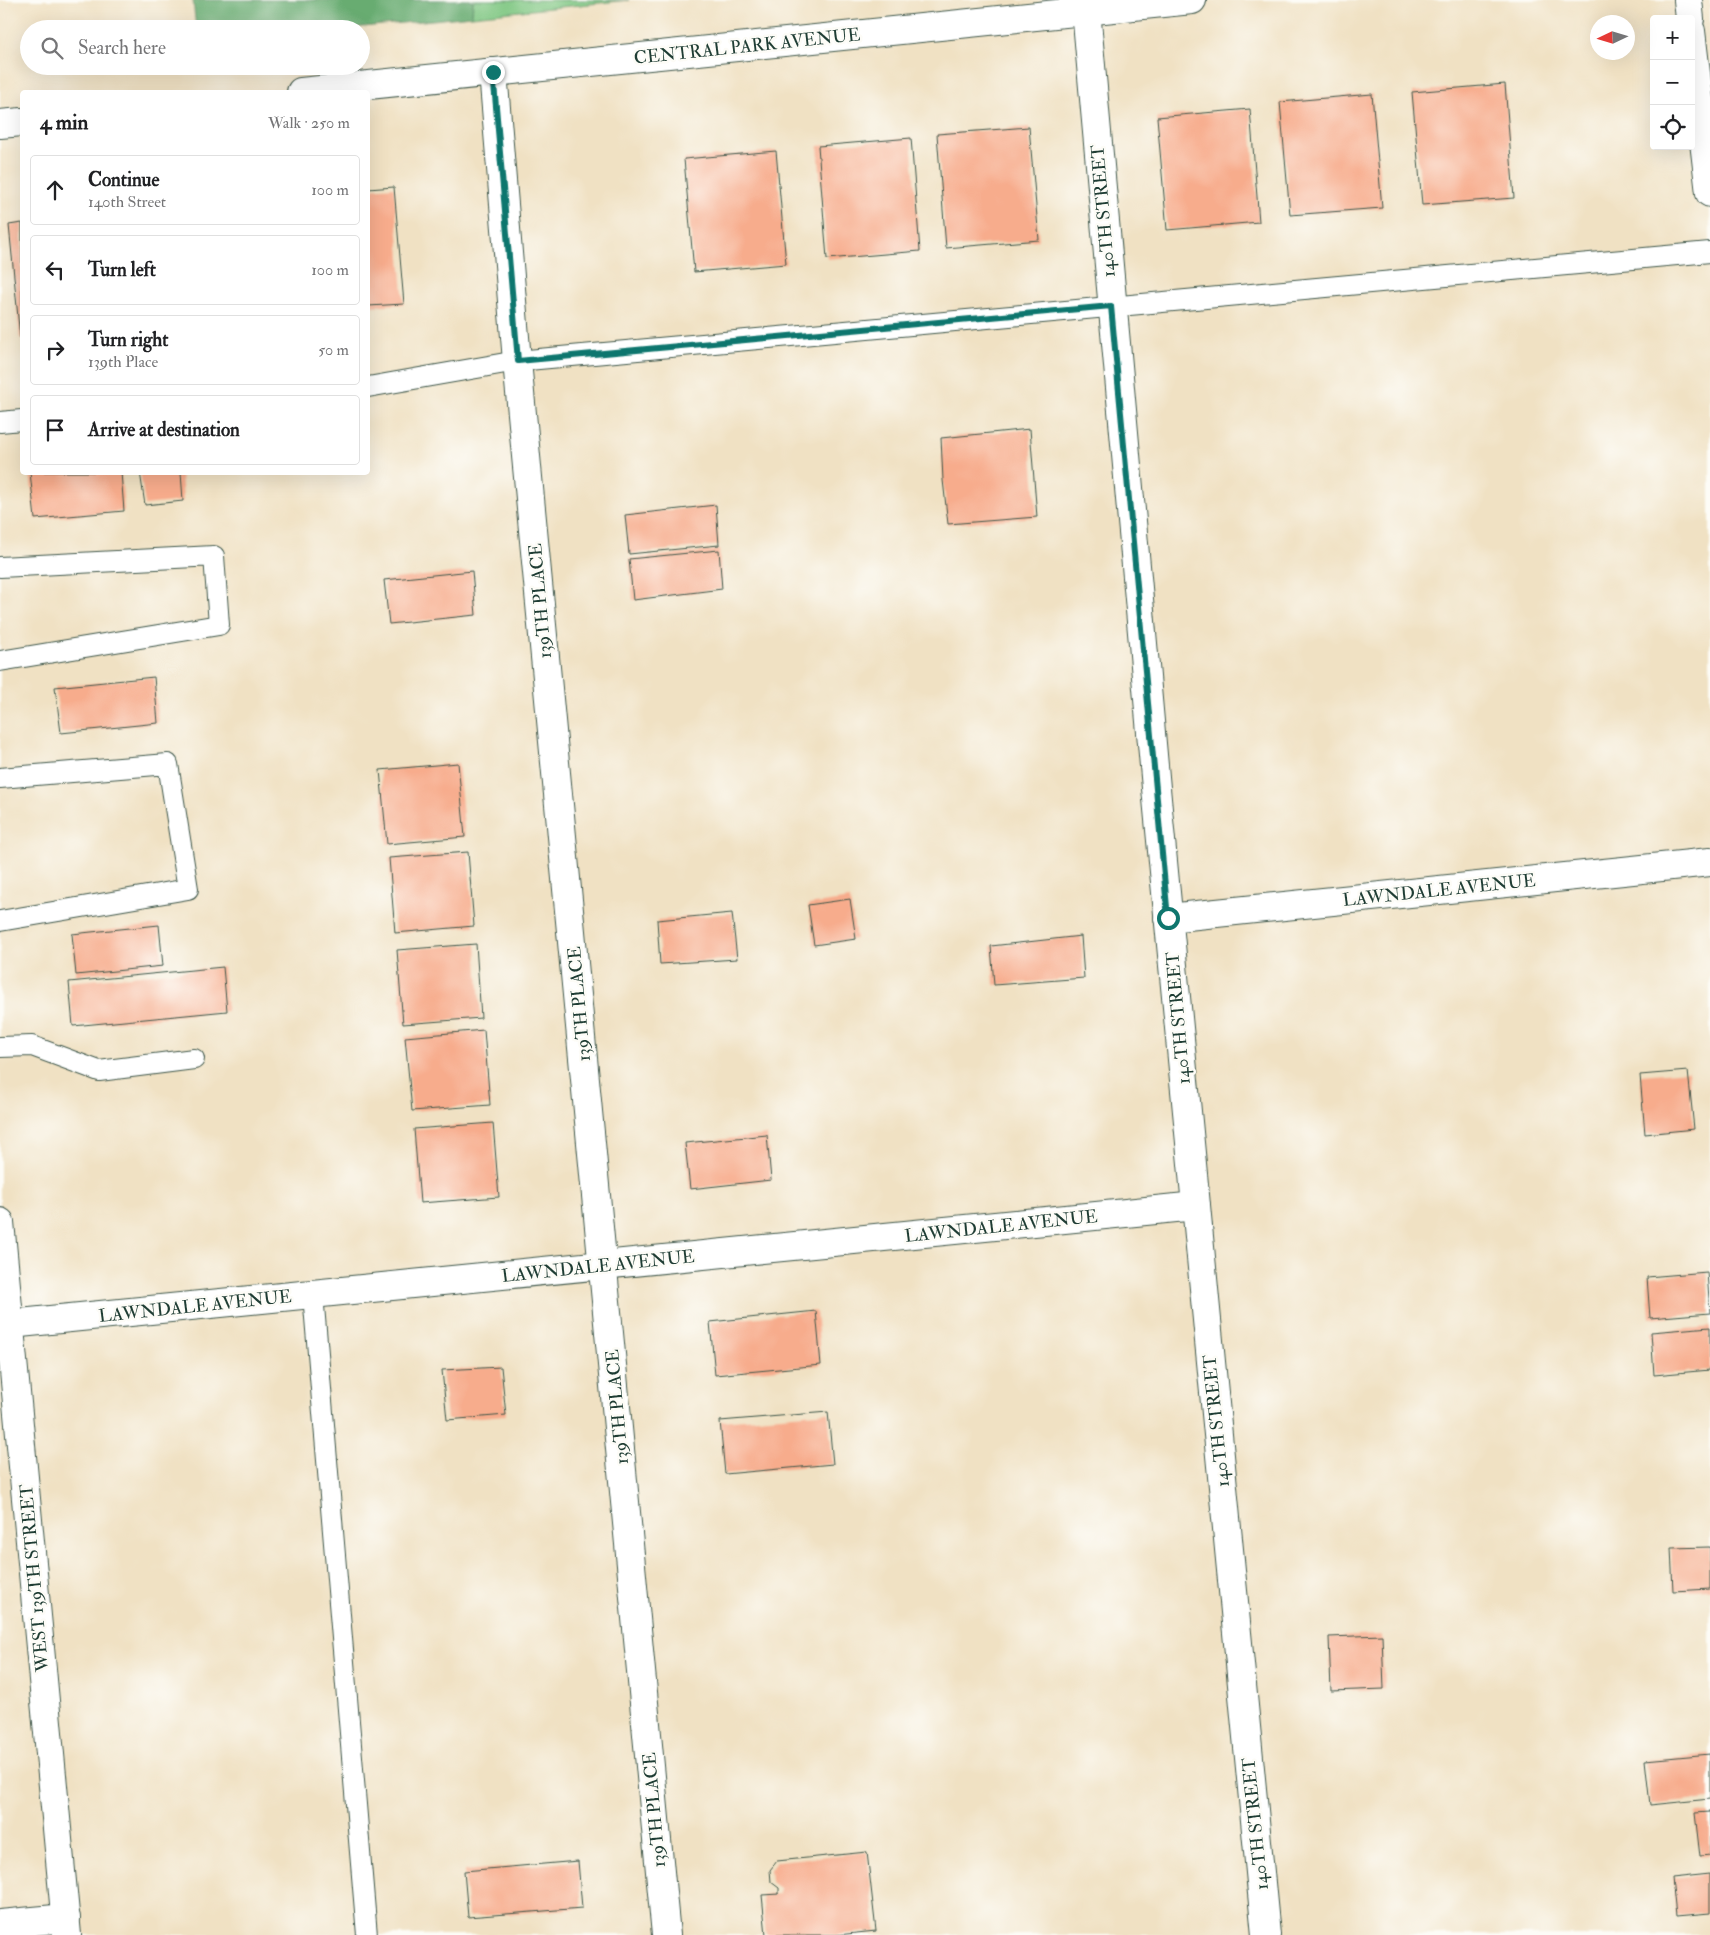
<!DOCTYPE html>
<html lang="en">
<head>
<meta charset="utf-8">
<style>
  body { margin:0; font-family:"IM FELL Double Pica",serif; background:#f2f2f2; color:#202124 }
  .controls { position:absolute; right:15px; top:15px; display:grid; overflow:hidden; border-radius:5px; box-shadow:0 5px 20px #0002 }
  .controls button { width:45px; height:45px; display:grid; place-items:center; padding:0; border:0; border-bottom:1px solid #e0e0e0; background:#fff; color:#202124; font:25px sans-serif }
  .compass { position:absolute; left:1590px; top:15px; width:45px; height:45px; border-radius:50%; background:#fff; box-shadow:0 5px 20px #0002; rotate:266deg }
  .stop { position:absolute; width:15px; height:15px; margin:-11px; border:4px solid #0f766e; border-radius:50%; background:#fff }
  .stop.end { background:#0f766e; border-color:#fff; box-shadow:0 1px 5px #0008 }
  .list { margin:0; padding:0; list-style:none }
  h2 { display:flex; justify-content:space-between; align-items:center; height:65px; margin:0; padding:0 20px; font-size:21px }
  h2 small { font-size:16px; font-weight:400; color:#757577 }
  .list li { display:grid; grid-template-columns:32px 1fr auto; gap:15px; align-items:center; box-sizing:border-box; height:70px; margin:0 10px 10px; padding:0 10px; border:1px solid #e0e0e0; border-radius:5px }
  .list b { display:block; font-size:19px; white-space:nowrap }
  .list p { margin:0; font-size:16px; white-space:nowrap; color:#757577 }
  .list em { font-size:16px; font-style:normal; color:#757577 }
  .icon { flex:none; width:28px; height:28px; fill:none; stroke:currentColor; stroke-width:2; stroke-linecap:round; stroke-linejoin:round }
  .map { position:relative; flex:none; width:1710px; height:1935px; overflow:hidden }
  .search { position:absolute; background:#fff; box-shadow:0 5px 20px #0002; left:20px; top:20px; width:350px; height:55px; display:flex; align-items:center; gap:12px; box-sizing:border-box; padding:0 18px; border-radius:28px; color:#757577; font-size:19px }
  .panel { position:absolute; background:#fff; box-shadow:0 5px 20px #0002; left:20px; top:90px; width:350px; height:385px; border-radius:5px }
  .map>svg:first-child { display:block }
</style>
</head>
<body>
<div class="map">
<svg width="1710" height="1935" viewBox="0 0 1710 1935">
  <rect width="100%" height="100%" fill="#fdfcf7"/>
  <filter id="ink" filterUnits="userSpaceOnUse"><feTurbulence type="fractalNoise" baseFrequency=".02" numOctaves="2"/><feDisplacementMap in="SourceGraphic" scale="10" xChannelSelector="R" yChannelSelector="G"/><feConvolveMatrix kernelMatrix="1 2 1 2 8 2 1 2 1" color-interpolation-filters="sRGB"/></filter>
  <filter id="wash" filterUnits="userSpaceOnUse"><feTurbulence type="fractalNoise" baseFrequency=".0096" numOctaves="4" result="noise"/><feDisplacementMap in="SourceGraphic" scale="20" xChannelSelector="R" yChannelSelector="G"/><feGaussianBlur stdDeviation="1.12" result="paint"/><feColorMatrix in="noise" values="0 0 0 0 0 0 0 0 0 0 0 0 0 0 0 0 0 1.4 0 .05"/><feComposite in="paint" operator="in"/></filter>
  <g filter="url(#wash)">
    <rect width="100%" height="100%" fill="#f0e1c3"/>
    <path fill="#80c783" stroke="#50825c" d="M473,0H629L472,16Z"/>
    <path fill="#68ac71" stroke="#447452" d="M193,0H473L472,16L343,29H196Z"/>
    <g id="blocks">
      <g fill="#f7ac8c">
        <path d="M1505,84L1514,198L1422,205L1412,92Z"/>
        <path d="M1372,94L1382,208L1290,215L1280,102Z"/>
        <path d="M1250,109L1259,222L1167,230L1157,117Z"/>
        <path d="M1029,127L1039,240L946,248L937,134Z"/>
        <path d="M911,138L920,251L827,259L818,146Z"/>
        <path d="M776,151L786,264L694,272L684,159Z"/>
        <path d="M394,187L404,304L368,306V189Z"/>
        <path d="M22,223V338H20L9,225Z"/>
        <path d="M1030,429L1037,517L948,524L943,480L941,438Z"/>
        <path d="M30,472H121L124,511L35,519Z"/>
        <path d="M140,472H181L183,501L145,505Z"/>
        <path d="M716,505L719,545L629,554L625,515Z"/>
        <path d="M719,550L722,589L633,600L629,559Z"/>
        <path d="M472,571L476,615L389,624L384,580Z"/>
        <path d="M154,677L158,723L61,733L55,687Z"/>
        <path d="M458,763L465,837L387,844L380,770Z"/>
        <path d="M468,852L474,926L395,933L389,858Z"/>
        <path d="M850,899L856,939L814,945L808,905Z"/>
        <path d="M732,913L737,959L660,964L657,920Z"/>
        <path d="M159,925L163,966L76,975L72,934Z"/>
        <path d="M1081,936L1084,978L994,985L991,946Z"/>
        <path d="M476,944L481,1018L403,1024L397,950Z"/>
        <path d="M223,967L227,1011L73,1026L69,982Z"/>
        <path d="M484,1030L490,1105L412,1111L405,1037Z"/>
        <path d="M1688,1071L1694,1129L1645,1134L1640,1075Z"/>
        <path d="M493,1123L499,1197L420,1203L414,1129Z"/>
        <path d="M767,1135L771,1180L690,1189L685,1143Z"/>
        <path d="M1707,1272L1710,1313L1650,1318L1647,1277Z"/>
        <path d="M816,1311L821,1365L715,1375L710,1322Z"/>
        <path d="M1710,1327V1370L1654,1375L1651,1332Z"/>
        <path d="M501,1367L506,1415L447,1420L442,1370Z"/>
        <path d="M828,1412L833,1464L725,1474L720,1421Z"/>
        <path d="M1710,1547V1589L1673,1591L1671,1548Z"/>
        <path d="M1382,1635L1384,1689L1331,1691L1329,1637Z"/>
        <path d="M1710,1754V1799L1650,1805L1645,1760Z"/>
        <path d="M1710,1812V1856L1700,1857L1695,1813Z"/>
        <path d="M867,1852L876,1931L837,1935H766L762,1895L779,1894V1888L771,1882L770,1870L777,1861Z"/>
        <path d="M578,1861L582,1908L468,1917L464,1871Z"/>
        <path d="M1710,1874V1913L1676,1916L1672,1878Z"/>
      </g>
    </g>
  </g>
  <g filter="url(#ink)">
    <use href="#blocks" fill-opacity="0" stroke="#3e5649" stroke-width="1"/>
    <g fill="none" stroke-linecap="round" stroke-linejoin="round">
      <defs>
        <g id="service">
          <path d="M368,387L517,361L1710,252"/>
          <path d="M0,422L22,420"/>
          <path d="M0,567L214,556L219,625L0,661"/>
          <path d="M0,778L168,764L188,889L0,921"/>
          <path d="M0,1047L32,1046L99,1071L194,1059"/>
          <path d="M313,1294L367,1935"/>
        </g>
        <g id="minor">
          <path d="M1688,0L1690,19"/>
          <path d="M1086,10C1141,652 1204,1294 1266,1935"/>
          <path d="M1691,31L1710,193"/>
          <path d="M493,72L517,361L666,1935"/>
          <path d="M301,92L1192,0"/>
          <path d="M0,124L22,122"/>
          <path d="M1168,918L1710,862"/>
          <path d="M0,1222L67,1935"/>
          <path d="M0,1325L1196,1206"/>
          <path d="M0,1924L66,1918"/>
        </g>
      </defs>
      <use href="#service" stroke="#3e5649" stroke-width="22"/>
      <use href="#minor" stroke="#3e5649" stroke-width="30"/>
      <use href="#service" stroke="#fff" stroke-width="20"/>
      <use href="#minor" stroke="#fff" stroke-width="28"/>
    </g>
  </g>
  <g fill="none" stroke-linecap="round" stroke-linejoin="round" filter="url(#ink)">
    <path stroke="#0f766e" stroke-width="6" d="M493,72L518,361L1111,306L1168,918"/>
  </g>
  <g text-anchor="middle" stroke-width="5" stroke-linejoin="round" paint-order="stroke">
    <g font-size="18" fill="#1f3d34" stroke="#fdfcf7">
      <text transform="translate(747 46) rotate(-6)" y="6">CENTRAL PARK AVENUE</text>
      <text transform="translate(1103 211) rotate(-95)" y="6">140TH STREET</text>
      <text transform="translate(540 601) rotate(-95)" y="6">139TH PLACE</text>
      <text transform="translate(1439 890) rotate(-6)" y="6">LAWNDALE AVENUE</text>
      <text transform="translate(579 1004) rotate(-95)" y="6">139TH PLACE</text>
      <text transform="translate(1178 1018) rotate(-95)" y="6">140TH STREET</text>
      <text transform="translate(1001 1226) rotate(-6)" y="6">LAWNDALE AVENUE</text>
      <text transform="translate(598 1266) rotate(-6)" y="6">LAWNDALE AVENUE</text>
      <text transform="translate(195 1306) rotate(-6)" y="6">LAWNDALE AVENUE</text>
      <text transform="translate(617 1407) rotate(-95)" y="6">139TH PLACE</text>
      <text transform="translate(1216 1421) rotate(-96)" y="6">140TH STREET</text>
      <text transform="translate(34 1578) rotate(-95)" y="6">WEST 139TH STREET</text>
      <text transform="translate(654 1810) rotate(-95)" y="6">139TH PLACE</text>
      <text transform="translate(1255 1824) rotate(-96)" y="6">140TH STREET</text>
    </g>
  </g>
</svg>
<div class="controls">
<button>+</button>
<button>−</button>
<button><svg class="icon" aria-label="locate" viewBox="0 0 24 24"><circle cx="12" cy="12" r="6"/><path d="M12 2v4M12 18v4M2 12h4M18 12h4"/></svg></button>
</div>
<svg class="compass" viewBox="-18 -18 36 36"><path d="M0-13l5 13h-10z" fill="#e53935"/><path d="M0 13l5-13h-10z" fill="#757577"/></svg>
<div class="stop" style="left:1168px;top:918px"></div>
<div class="stop end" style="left:493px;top:72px"></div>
<div class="search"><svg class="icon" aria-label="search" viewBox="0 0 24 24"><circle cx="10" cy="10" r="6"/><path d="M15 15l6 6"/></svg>Search here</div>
<section class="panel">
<h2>4 min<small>Walk · 250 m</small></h2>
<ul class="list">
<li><svg class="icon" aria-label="ahead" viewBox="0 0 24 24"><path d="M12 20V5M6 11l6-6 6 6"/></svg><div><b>Continue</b><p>140th Street</p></div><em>100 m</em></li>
<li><svg class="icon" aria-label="left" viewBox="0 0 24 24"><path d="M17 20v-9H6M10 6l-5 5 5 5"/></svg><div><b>Turn left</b></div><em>100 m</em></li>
<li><svg class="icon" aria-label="right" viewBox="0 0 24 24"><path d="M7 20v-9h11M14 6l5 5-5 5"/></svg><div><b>Turn right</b><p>139th Place</p></div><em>50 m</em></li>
<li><svg class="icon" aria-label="arrive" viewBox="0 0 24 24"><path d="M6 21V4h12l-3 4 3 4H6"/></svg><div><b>Arrive at destination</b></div></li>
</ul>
</section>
</div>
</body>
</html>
